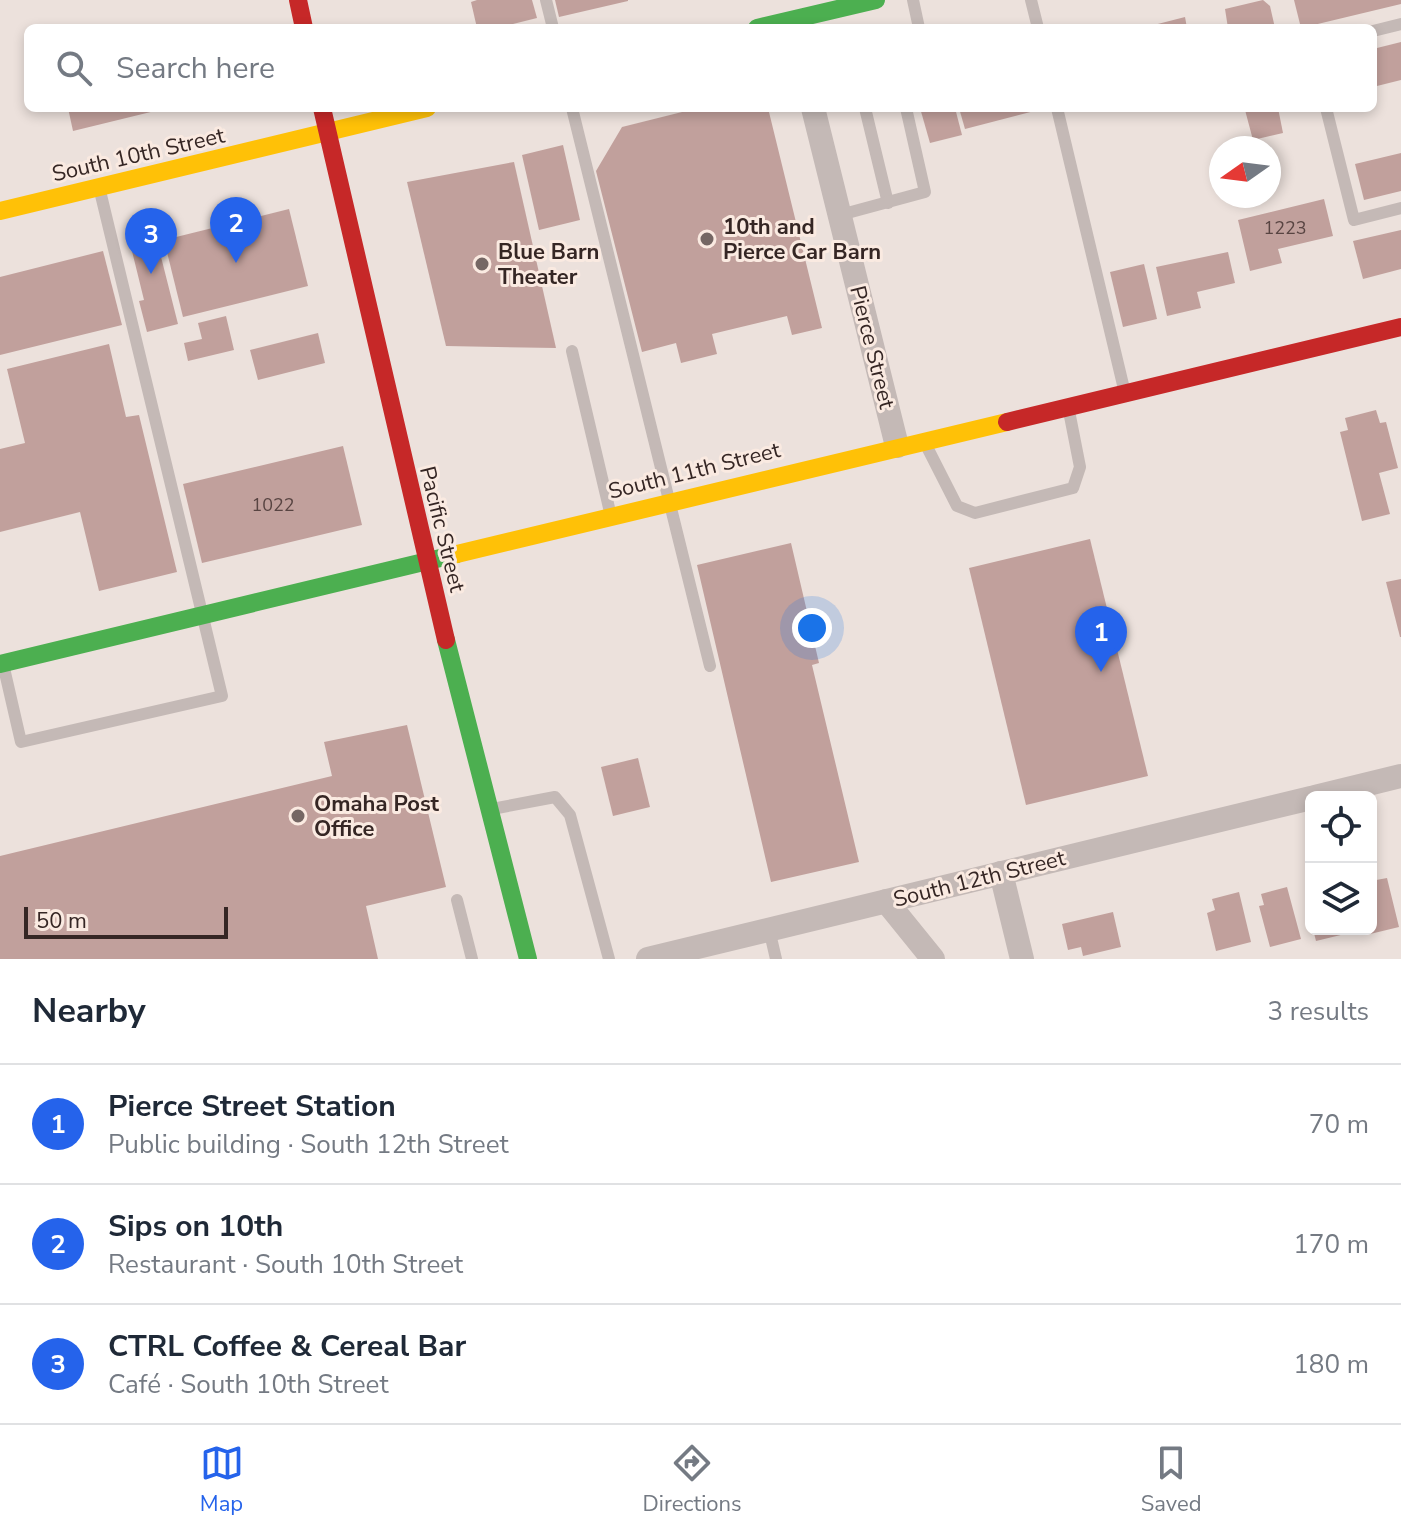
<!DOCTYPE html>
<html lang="en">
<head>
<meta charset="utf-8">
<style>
  body { margin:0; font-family:"Nunito Sans",sans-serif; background:#f6f6f7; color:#1f2937 }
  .controls { position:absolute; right:24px; bottom:24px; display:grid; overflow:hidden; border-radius:12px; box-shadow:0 4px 12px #0003 }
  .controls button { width:72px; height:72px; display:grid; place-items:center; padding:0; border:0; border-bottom:2px solid #e0e1e3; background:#fff; color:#1f2937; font:40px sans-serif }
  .compass { position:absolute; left:1209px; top:136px; width:72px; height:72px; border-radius:50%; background:#fff; box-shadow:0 4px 12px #0003; rotate:256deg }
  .scale { position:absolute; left:24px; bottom:20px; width:204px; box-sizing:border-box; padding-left:8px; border:4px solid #352624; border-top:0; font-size:22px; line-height:28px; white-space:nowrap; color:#352624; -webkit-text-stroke:6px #faeae1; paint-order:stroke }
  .you { position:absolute; left:812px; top:628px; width:28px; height:28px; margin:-20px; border:6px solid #fff; border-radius:50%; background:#1a73e8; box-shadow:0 0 0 12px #1a73e833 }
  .badge { display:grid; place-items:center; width:52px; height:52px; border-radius:50%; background:#2563eb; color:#fff; font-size:26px; font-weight:700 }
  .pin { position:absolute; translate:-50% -66px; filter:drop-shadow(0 2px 4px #0008) }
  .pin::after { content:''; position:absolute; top:42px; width:28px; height:24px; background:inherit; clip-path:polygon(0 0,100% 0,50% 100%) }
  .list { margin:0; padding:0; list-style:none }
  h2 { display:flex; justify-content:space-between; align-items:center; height:104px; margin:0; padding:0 32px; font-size:34px }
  h2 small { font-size:26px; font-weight:400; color:#747a83 }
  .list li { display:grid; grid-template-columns:52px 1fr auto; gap:24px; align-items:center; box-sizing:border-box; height:120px; padding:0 32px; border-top:2px solid #e0e1e3 }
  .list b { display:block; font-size:30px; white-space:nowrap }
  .list p { margin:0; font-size:26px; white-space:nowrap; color:#747a83 }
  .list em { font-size:26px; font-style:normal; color:#747a83 }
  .icon { flex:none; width:44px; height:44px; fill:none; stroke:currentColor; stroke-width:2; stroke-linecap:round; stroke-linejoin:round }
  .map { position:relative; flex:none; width:1401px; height:959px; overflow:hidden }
  .search { position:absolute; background:#fff; box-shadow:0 4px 12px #0003; left:24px; right:24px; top:24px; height:88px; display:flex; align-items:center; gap:20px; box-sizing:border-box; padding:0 28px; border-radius:12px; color:#747a83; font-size:30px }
  .sheet { height:464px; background:#fff }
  nav { display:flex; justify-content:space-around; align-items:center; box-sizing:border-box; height:112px; border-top:2px solid #e0e1e3; background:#fff; font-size:22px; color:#747a83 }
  nav a { display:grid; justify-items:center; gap:4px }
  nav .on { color:#2563eb }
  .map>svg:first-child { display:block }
</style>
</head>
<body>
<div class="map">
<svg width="1401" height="959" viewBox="0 0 1401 959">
  <rect width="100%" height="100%" fill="#ece1dc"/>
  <g fill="#c1a09c">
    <path d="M477,0H532L537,18L497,28H477L471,2Z"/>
    <path d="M555,0H628V1L559,17Z"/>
    <path d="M1263,0L1270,6L1275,28H1228L1225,9Z"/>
    <path d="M1294,0H1401V4L1301,28Z"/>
    <path d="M1185,17L1187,28H1146V27Z"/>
    <path d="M1401,42V80L1373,87V49Z"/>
    <path d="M68,108H163V109L73,131Z"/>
    <path d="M698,108H768L822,328L792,335L787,316L712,334L717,354L681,363L676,343L642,352L596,171L622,127Z"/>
    <path d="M920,108H955L962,135L930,143Z"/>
    <path d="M959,108H1041L1042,109L965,129Z"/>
    <path d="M1278,108L1283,133L1253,140L1245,110Z"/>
    <path d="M563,145L580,220L539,230L522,155Z"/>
    <path d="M1401,153V191L1364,200L1355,164Z"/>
    <path d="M514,162L556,348L446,346L407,182Z"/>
    <path d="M1324,199L1333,236L1278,249L1282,263L1250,271L1238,220Z"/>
    <path d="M289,209L308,286L183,317L164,240Z"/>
    <path d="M1401,230V269L1363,279L1353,241Z"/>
    <path d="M157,241L178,324L147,332L139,301L144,300L131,247Z"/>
    <path d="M103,251L122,325L0,355V277Z"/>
    <path d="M1228,252L1235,283L1197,292L1201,308L1167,316L1156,267Z"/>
    <path d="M1144,264L1157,319L1123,327L1110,272Z"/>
    <path d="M226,316L234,350L188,361L184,343L202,339L198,323Z"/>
    <path d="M318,333L325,363L258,380L250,350Z"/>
    <path d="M109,344L126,417L139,415L177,572L99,591L80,512L0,532V449L25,443L7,369Z"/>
    <path d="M1376,410L1380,423L1386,422L1398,468L1379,473L1390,514L1362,521L1340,432L1348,430L1345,418Z"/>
    <path d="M343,446L362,525L202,563L183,484Z"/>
    <path d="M1090,539L1148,776L1026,805L969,568Z"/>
    <path d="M791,543L819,663L812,665L859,862L771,882L697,565Z"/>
    <path d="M1401,579V637H1400L1386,582Z"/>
    <path d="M407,725L446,887L366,906L378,959H0V856L332,776L324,742Z"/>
    <path d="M638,758L650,807L613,816L601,767Z"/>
    <path d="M1387,878L1399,927L1366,935L1364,929H1371V881Z"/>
    <path d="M1287,887L1301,939L1270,947L1259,906L1264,905L1261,894Z"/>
    <path d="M1239,892L1251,942L1216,951L1207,913L1215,910L1212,899Z"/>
    <path d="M1113,912L1121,947L1083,956L1081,947L1068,950L1062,924Z"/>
    <path d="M1313,929H1348L1349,933L1316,941Z"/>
  </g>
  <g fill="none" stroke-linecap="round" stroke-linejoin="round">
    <g stroke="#c4b9b6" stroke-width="12">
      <path d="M546,0L553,28"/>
      <path d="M913,0L919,28"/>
      <path d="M1031,0L1038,28"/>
      <path d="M1373,31L1401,24"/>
      <path d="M572,108L710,666"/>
      <path d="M865,108L888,203"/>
      <path d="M1057,108L1124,389"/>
      <path d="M1326,108L1354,220L1401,208"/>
      <path d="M840,215L925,192L906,108"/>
      <path d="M572,351L610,512"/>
      <path d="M927,447L957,506L975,513L1073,488L1080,467L1069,411"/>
      <path d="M4,668L21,742L222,696L100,191"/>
      <path d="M492,809L555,797L570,815L609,959"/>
      <path d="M457,900L472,959"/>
      <path d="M769,929L776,959"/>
    </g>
    <g stroke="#c4b9b6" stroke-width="24">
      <path d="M813,108L897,446"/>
      <path d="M1315,797L1401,776"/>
      <path d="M1001,873L1022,959"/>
      <path d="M886,901L933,959"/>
      <path d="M648,959L1311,798"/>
    </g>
    <g stroke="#4caf50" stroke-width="18">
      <path d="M757,28L876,0"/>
      <path d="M446,640L528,959"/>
      <path d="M0,664L457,554"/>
    </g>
    <g stroke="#ffc107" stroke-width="18">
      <path d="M0,211L427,108"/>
      <path d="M457,554L1007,422"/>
    </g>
    <g stroke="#c62828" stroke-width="18">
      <path d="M298,0L304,28"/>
      <path d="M322,108L446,640"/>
      <path d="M1007,422L1401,327"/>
    </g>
  </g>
  <g fill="#756764" stroke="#faeae1" stroke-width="3">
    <circle cx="707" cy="239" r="8"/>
    <circle cx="482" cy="264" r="8"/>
    <circle cx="298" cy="816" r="8"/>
  </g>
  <g text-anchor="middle" stroke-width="6" stroke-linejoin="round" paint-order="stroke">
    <g font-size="18" fill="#584442">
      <text x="1285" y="234">1223</text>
      <text x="273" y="511">1022</text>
    </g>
    <g font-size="22" fill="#352624" stroke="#faeae1">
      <text transform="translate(138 154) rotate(-13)" y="8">South 10th Street</text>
      <text transform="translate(873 347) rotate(76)" y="8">Pierce Street</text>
      <text transform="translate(694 470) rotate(-14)" y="8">South 11th Street</text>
      <text transform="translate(443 529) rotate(76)" y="8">Pacific Street</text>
      <text transform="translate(979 878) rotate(-14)" y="8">South 12th Street</text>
    </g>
    <g font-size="22" font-weight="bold" fill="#352624" stroke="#faeae1" text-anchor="start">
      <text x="723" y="234">10th and<tspan x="723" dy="25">Pierce Car Barn</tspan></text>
      <text x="498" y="259">Blue Barn<tspan x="498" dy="25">Theater</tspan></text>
      <text x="314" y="811">Omaha Post<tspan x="314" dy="25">Office</tspan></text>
    </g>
  </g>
</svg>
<div class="controls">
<button><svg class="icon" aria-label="locate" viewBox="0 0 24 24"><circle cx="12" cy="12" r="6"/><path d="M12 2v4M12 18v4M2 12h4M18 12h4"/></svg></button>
<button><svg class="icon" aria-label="layers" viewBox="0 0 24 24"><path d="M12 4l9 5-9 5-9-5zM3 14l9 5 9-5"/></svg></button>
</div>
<svg class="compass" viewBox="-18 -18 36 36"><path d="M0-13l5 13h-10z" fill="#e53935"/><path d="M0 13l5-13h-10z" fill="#747a83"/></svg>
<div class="scale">50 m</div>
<div class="you"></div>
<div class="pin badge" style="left:1101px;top:672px">1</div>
<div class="pin badge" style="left:236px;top:263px">2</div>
<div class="pin badge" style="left:151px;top:274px">3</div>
<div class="search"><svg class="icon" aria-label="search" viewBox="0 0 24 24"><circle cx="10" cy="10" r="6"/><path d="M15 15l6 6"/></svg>Search here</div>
</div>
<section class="sheet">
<h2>Nearby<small>3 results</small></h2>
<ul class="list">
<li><span class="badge">1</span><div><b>Pierce Street Station</b><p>Public building · South 12th Street</p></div><em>70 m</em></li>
<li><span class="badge">2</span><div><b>Sips on 10th</b><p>Restaurant · South 10th Street</p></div><em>170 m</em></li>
<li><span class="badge">3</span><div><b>CTRL Coffee &amp; Cereal Bar</b><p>Café · South 10th Street</p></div><em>180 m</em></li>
</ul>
</section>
<nav>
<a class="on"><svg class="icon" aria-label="map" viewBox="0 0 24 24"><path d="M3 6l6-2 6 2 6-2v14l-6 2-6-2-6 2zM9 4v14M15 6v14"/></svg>Map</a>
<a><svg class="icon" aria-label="directions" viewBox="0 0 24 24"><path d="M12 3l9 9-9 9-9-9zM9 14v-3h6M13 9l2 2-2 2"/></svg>Directions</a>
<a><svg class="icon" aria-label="saved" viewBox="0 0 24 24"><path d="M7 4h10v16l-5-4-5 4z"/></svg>Saved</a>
</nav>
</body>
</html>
